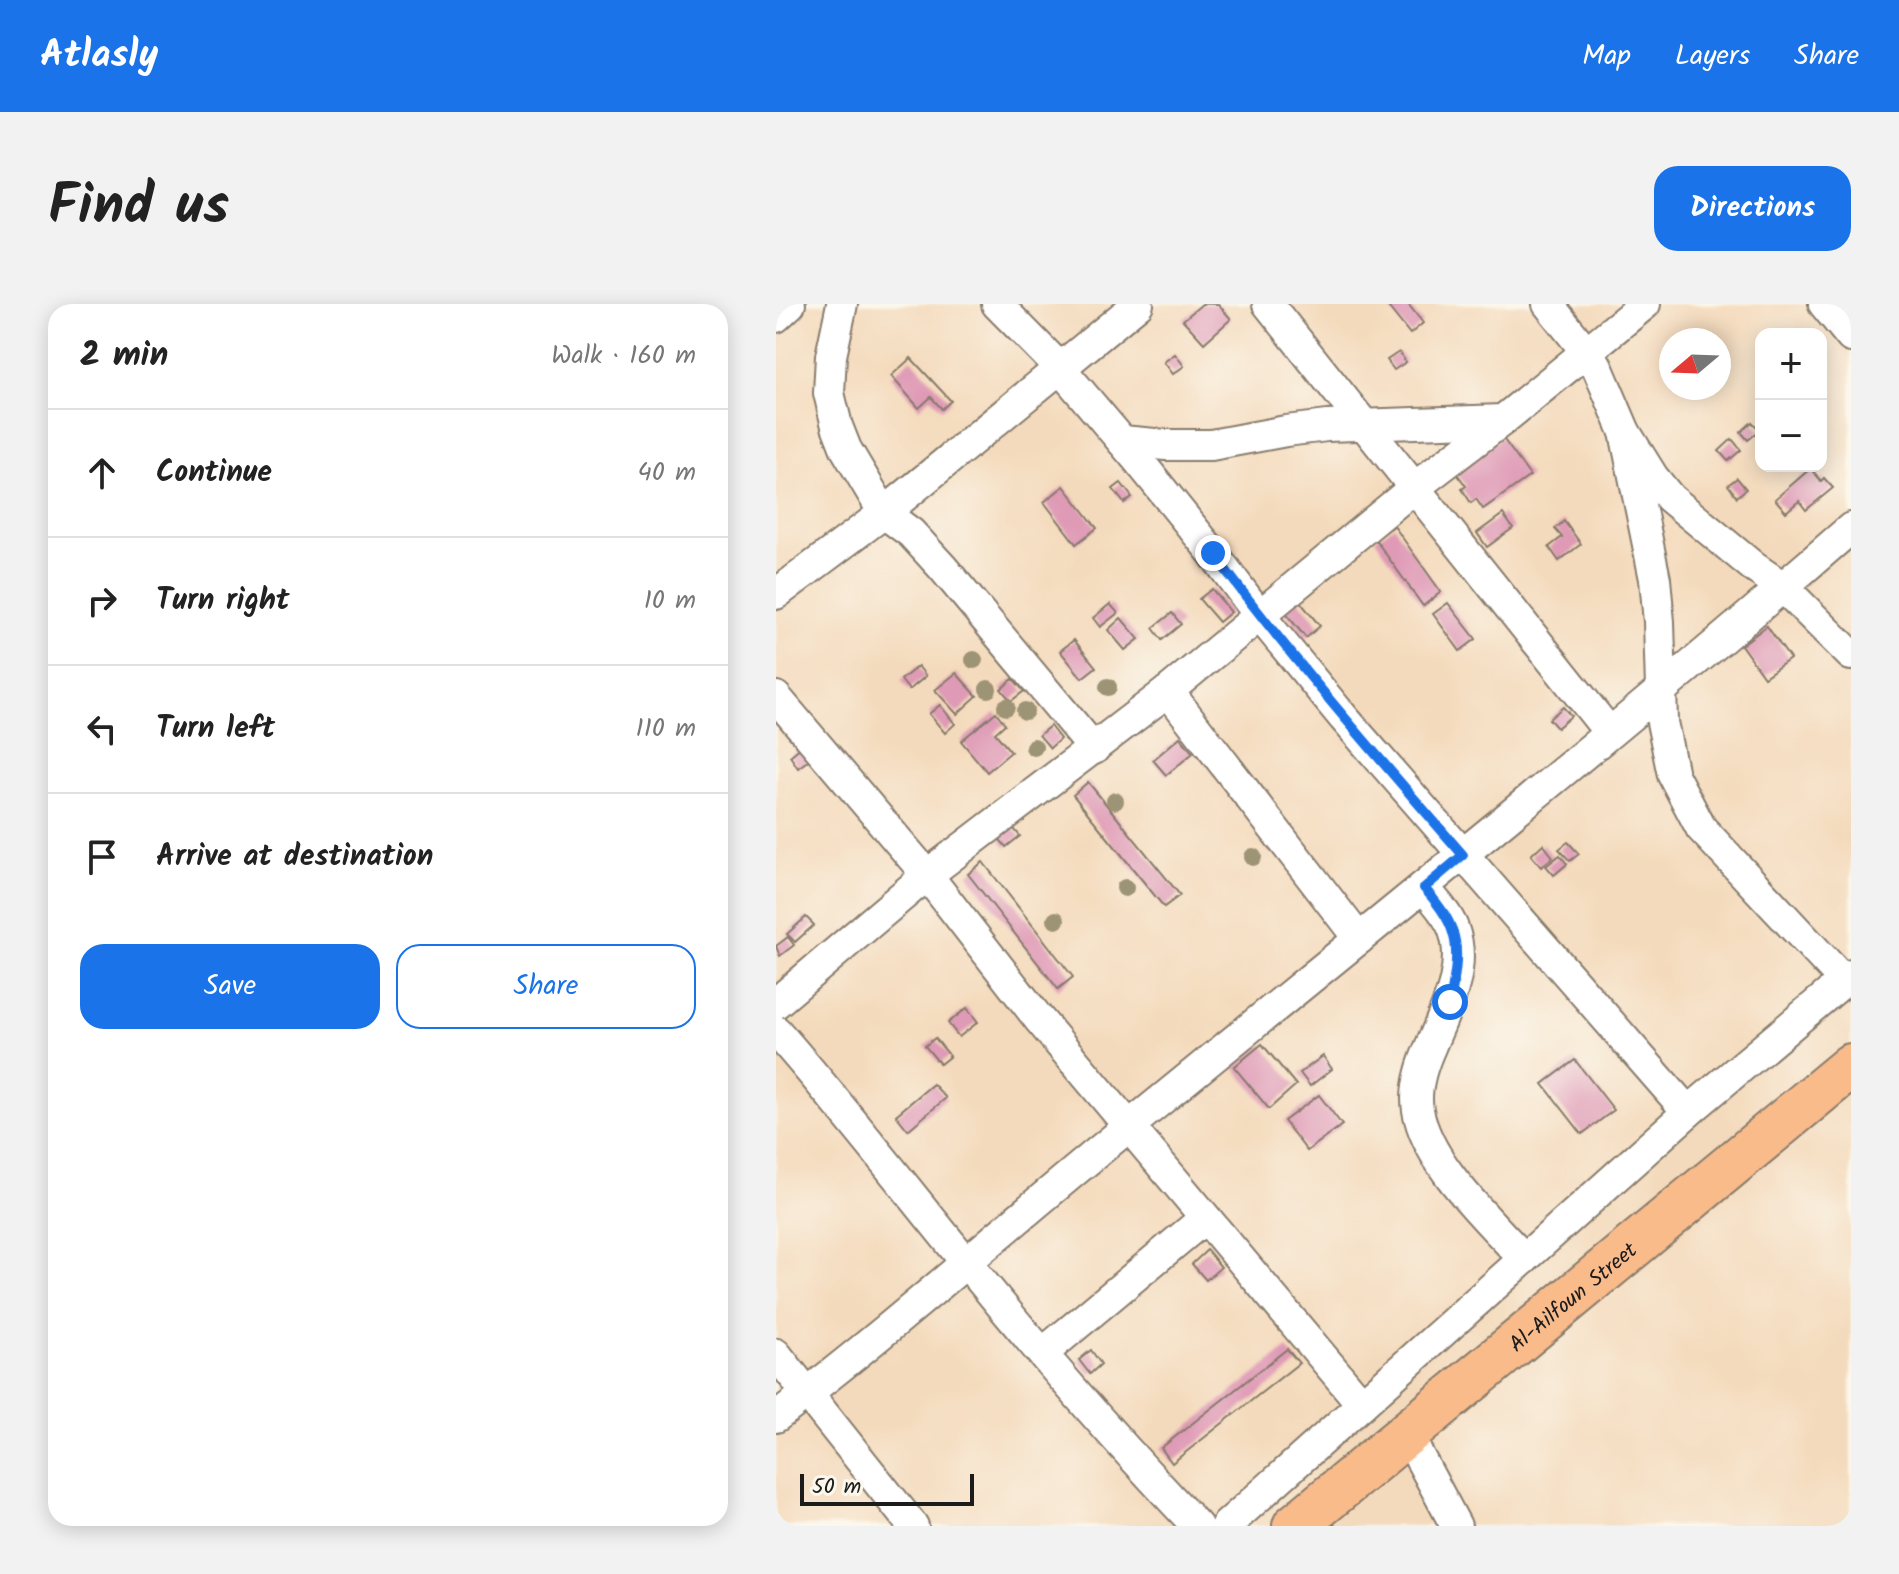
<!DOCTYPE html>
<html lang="en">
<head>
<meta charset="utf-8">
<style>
  body { margin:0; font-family:Kalam,sans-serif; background:#f2f2f2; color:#222 }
  .controls { position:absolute; right:24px; top:24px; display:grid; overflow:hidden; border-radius:16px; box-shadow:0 4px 20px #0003 }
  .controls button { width:72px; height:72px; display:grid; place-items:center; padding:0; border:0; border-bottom:2px solid #e0e0e0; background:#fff; color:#222; font:40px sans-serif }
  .compass { position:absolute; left:883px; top:24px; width:72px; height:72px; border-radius:50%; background:#fff; box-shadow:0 4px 20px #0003; rotate:251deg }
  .scale { position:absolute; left:24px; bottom:20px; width:174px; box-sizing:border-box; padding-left:8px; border:4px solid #1c1c1c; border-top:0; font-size:22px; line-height:28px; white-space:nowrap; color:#1c1c1c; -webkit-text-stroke:6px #fbf7ec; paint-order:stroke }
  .stop { position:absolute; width:24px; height:24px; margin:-18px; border:6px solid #1a73e8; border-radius:50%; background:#fff }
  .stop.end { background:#1a73e8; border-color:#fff; box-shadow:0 2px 8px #0008 }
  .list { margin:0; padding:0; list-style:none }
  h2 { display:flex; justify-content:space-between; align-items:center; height:104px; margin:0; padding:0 32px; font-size:34px }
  h2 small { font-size:26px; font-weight:400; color:#767676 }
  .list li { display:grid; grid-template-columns:52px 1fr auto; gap:24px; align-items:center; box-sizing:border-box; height:128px; padding:0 32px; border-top:2px solid #e0e0e0 }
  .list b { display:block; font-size:30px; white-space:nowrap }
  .list em { font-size:26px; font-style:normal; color:#767676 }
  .actions { display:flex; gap:16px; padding:24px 32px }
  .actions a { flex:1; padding:18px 0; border:2px solid #1a73e8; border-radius:24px; text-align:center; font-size:28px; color:#1a73e8 }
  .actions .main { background:#1a73e8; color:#fff }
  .icon { flex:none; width:44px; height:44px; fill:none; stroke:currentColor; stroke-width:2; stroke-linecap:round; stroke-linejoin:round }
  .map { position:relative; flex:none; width:1075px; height:1222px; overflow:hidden; border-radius:24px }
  header { display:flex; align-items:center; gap:48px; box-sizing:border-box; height:112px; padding:0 40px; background:#1a73e8; color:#fff }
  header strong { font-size:38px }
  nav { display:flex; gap:44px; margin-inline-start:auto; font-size:28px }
  .intro { display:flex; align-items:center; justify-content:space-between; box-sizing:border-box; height:192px; padding:0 48px }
  h1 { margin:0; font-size:56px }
  .button { padding:20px 36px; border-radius:24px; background:#1a73e8; color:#fff; font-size:28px; font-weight:700 }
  main { display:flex; gap:48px; padding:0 48px }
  aside { flex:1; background:#fff; border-radius:24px; box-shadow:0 4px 20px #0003 }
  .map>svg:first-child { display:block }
</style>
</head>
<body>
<header>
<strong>Atlasly</strong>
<nav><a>Map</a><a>Layers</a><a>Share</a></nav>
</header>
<div class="intro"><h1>Find us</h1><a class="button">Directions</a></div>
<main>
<aside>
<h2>2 min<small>Walk · 160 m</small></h2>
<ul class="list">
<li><svg class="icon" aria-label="ahead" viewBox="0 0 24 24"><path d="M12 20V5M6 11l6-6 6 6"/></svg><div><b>Continue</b></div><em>40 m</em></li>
<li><svg class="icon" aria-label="right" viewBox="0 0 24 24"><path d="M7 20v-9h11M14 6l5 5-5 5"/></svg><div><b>Turn right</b></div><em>10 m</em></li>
<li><svg class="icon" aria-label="left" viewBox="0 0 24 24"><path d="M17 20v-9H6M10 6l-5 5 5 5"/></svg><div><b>Turn left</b></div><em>110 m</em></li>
<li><svg class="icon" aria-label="arrive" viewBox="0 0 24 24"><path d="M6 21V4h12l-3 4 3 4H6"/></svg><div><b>Arrive at destination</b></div></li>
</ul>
<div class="actions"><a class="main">Save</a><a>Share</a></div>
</aside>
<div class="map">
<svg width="1075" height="1222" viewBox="0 0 1075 1222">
  <rect width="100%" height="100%" fill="#fbf7ec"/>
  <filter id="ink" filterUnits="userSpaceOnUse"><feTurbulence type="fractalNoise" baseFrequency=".0125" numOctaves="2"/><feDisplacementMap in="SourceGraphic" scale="16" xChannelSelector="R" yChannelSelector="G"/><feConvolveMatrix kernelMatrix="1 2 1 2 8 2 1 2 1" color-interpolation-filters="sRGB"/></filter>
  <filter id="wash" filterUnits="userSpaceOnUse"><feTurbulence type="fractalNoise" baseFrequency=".006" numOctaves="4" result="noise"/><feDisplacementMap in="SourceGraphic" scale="32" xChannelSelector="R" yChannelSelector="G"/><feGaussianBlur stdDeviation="1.8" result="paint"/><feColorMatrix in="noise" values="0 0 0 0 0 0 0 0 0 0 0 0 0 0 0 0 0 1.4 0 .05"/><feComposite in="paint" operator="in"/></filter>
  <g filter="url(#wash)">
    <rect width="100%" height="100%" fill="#f4dabc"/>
    <g id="blocks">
      <g fill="#df9ab6">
        <path d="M426,0H442L455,15L428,39L407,16Z"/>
        <path d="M610,0H632L647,19L634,30Z"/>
        <path d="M623,48L630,58L618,66L611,56Z"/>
        <path d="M399,50L408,62L397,70L388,58Z"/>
        <path d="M135,54L175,97L166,105L155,93L143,104L115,72Z"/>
        <path d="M976,118L984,126L972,136L965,128Z"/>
        <path d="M726,133L754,172L707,205L700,195L695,199L686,185L690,182L679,167Z"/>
        <path d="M956,135L965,146L952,157L943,147Z"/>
        <path d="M1035,164L1045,177L1048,174L1057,184L1030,206L1023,197L1010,208L999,195Z"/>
        <path d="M961,174L970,185L961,193L952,181Z"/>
        <path d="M345,179L356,193L348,199L337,185Z"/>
        <path d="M288,182L321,224L300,240L268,198Z"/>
        <path d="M727,210L737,224L711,243L701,229Z"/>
        <path d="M788,217L805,240L783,257L773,243L786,233L779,225Z"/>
        <path d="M618,222L665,288L647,302L599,235Z"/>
        <path d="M436,285L455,308L443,318L423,295Z"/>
        <path d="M521,294L544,322L530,334L507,306Z"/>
        <path d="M672,299L700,335L684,347L657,310Z"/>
        <path d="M334,300L342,309L324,323L317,314Z"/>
        <path d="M396,309L405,320L386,336L377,324Z"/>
        <path d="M345,314L363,335L349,346L332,326Z"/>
        <path d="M991,322L1014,355L988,373L965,341Z"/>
        <path d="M298,336L320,363L306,374L284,347Z"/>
        <path d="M142,362L150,372L133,386L125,376Z"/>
        <path d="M180,369L201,392L181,410L159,386Z"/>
        <path d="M237,375L248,387L235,397L225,385Z"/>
        <path d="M164,401L179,420L169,429L153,410Z"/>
        <path d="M787,403L795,412L781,424L773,415Z"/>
        <path d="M220,408L229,420L219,429L235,448L211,468L185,437Z"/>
        <path d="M274,422L284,435L274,444L263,431Z"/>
        <path d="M404,433L417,449L390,471L377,456Z"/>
        <path d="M26,442L35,454L22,464L14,452Z"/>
        <path d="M312,478L404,591L388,603L297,491Z"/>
        <path d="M234,520L244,532L230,543L220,531Z"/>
        <path d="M792,538L803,550L794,557L783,545Z"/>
        <path d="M767,540L777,553L765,563L755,551Z"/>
        <path d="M784,551L791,560L778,571L770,562Z"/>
        <path d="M207,558L297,673L282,685L192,570Z"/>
        <path d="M30,613L38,621L19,638L11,630Z"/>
        <path d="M12,633L18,641L4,652L0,642Z"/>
        <path d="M191,704L202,718L183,733L172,719Z"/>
        <path d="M159,734L174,752L164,760L149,742Z"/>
        <path d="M486,740L520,781L493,805L458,763Z"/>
        <path d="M547,752L556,765L534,782L524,769Z"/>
        <path d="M799,756L838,806L806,830L767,780Z"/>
        <path d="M157,780L170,794L132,826L120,811Z"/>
        <path d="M543,791L566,821L531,847L508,817Z"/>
        <path d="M431,946L445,963L430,976L416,960Z"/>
        <path d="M511,1045L523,1059L396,1159L385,1144Z"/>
        <path d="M315,1046L325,1060L314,1070L303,1056Z"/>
      </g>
    </g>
  </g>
  <g filter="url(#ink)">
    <use href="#blocks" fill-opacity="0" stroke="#887b6c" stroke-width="2"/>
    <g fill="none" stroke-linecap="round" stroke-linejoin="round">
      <defs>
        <g id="minor">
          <path d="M66,0L55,52L53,89L61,122L70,145L108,209L135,229L167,264L318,445"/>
          <path d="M221,0L284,64L362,156L437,249L484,312L567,413L912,808"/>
          <path d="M492,0L833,428"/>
          <path d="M772,0L820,60L849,128L877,173L894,194L979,264L1007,283L1075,351"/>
          <path d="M1048,0L1075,33"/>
          <path d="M0,13L14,0"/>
          <path d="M849,128L879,275L883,318L886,418L897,471L925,524L1068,677"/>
          <path d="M346,137L390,141H435L510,127L551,122L727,116"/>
          <path d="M0,290L108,209L362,0"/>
          <path d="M392,387L583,635"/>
          <path d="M0,393L151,571L262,714L586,1100"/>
          <path d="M648,584C658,596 671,609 677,624C692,663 670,705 655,741C646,761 638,784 642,806C651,860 712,915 748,955"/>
          <path d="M0,699L151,571L392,387L638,184L727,116L869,0"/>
          <path d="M0,727C66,802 126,880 189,957C263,1048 340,1137 421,1222"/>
          <path d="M267,1049L429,914"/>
          <path d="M0,1050L137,1222"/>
          <path d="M0,1113C123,1020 237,916 357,819C598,622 841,428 1075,224"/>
          <path d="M631,1130L680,1222"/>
          <path d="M450,1222L912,808L1075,671"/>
        </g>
        <g id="highway">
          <path id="s1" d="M519,1222L1075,762"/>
        </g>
      </defs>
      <use href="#minor" stroke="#887b6c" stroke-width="34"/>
      <use href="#highway" stroke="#887b6c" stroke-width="48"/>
      <use href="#minor" stroke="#fff" stroke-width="30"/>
      <use href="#highway" stroke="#fabb8b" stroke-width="44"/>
    </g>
    <g fill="#9d9475">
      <circle cx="198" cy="356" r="9"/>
      <circle cx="332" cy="383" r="9"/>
      <circle cx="212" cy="385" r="9"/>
      <circle cx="230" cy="403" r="9"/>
      <circle cx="249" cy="407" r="9"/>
      <circle cx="258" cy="443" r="9"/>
      <circle cx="339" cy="497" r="9"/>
      <circle cx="477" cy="553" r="9"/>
      <circle cx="349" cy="584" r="9"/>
      <circle cx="280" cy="616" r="9"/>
    </g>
  </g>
  <g fill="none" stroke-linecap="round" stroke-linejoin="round" filter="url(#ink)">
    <path stroke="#1a73e8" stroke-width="10" d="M437,249C515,354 601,452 687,551L648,584C686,626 684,645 674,698"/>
  </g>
  <g text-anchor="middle" stroke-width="8" stroke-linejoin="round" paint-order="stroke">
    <g font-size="22" fill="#1c1c1c" stroke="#fbf7ec">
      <text dy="8" stroke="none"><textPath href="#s1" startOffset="360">Al-Ailfoun Street</textPath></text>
    </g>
  </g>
</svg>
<div class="controls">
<button>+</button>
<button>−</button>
</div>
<svg class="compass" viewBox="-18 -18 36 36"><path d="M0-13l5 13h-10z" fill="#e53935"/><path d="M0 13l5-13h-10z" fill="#767676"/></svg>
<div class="scale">50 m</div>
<div class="stop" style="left:674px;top:698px"></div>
<div class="stop end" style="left:437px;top:249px"></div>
</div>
</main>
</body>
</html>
